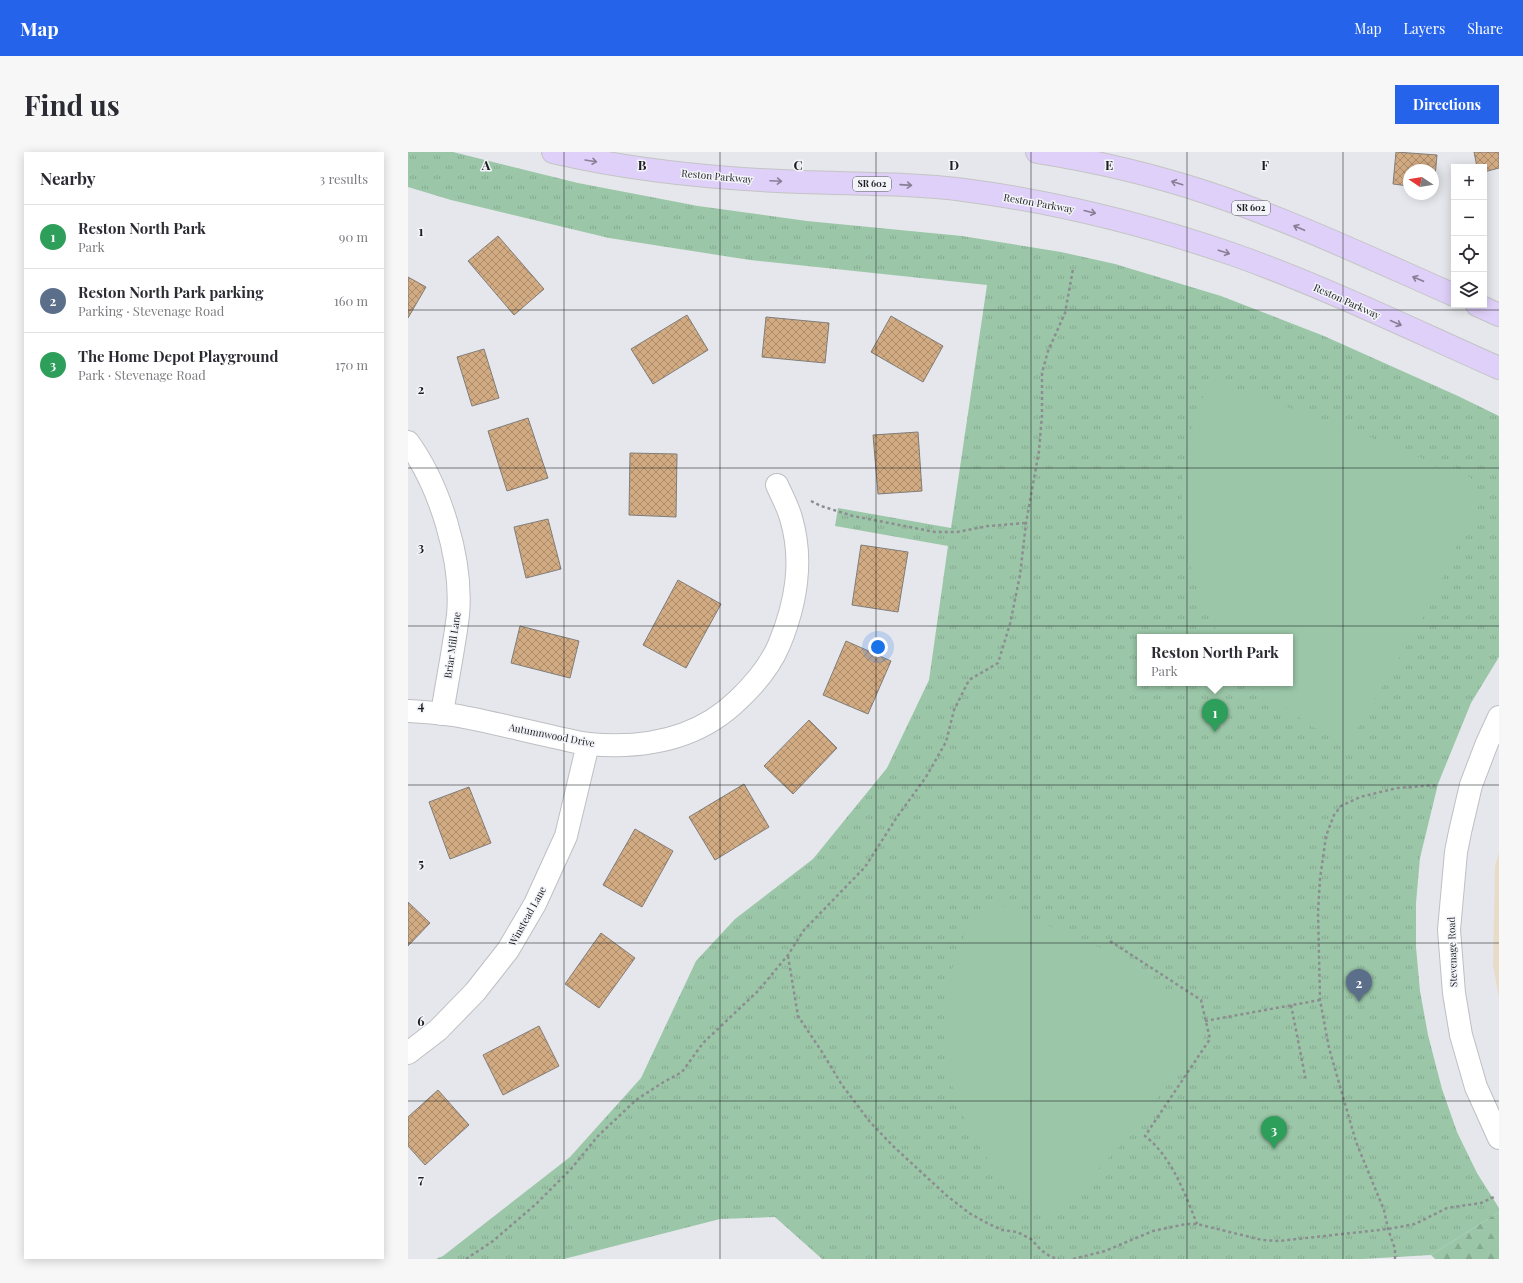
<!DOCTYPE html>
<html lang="en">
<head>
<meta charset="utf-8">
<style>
  body { margin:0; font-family:"Playfair Display",serif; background:#f7f7f7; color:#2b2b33 }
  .controls { position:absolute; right:12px; top:12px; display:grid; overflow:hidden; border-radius:0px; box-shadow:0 2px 10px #0003 }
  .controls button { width:36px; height:36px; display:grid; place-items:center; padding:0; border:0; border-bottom:1px solid #e1e1e2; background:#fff; color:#2b2b33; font:20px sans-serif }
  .compass { position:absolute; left:995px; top:12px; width:36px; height:36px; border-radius:50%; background:#fff; box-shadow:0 2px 10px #0003; rotate:282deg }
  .you { position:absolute; left:470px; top:495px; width:14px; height:14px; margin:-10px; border:3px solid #fff; border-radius:50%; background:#1a73e8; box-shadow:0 0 0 6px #1a73e833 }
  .badge { display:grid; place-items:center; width:26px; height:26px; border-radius:50%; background:#2563eb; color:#fff; font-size:13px; font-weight:700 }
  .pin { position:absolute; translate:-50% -33px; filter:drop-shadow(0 1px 2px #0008) }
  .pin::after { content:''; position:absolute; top:21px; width:14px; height:12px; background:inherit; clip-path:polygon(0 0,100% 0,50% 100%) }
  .popup { position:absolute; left:729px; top:482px; width:156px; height:52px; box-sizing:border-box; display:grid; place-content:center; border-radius:0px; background:#fff; filter:drop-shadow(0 1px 3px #0005); font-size:13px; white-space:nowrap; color:#7c7c81 }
  .popup b { font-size:15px; color:#2b2b33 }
  .popup::after { content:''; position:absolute; left:50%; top:100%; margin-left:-8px; border:8px solid transparent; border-top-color:#fff }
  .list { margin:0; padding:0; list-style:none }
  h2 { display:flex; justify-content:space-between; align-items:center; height:52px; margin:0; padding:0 16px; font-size:17px }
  h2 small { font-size:13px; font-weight:400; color:#7c7c81 }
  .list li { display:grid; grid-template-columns:26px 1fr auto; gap:12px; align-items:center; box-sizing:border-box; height:64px; padding:0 16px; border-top:1px solid #e1e1e2 }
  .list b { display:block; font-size:15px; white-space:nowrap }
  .list p { margin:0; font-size:13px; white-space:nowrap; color:#7c7c81 }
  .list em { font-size:13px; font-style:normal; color:#7c7c81 }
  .icon { flex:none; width:22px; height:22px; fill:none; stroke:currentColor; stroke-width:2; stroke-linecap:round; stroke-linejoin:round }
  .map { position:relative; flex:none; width:1091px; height:1107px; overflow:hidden; border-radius:0px }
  header { display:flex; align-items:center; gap:24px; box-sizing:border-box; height:56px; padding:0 20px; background:#2563eb; color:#fff }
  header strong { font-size:19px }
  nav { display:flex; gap:22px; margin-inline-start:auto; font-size:14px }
  .intro { display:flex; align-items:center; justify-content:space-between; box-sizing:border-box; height:96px; padding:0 24px }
  h1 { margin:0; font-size:28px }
  .button { padding:10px 18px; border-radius:0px; background:#2563eb; color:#fff; font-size:14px; font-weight:700 }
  main { display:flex; gap:24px; padding:0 24px }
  aside { flex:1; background:#fff; border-radius:0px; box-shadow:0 2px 10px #0003 }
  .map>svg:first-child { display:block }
</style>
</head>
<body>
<header>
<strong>Map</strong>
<nav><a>Map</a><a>Layers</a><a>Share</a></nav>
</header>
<div class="intro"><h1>Find us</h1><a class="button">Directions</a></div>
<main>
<aside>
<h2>Nearby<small>3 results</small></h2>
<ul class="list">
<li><span class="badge" style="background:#2e9e5b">1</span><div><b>Reston North Park</b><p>Park</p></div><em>90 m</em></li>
<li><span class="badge" style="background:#5c6f8a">2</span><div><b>Reston North Park parking</b><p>Parking · Stevenage Road</p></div><em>160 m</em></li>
<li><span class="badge" style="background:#2e9e5b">3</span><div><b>The Home Depot Playground</b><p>Park · Stevenage Road</p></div><em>170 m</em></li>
</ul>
</aside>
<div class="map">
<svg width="1091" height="1107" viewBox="0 0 1091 1107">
  <defs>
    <pattern id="grass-tufts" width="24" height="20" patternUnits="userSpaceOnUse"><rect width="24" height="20" fill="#9bc7a8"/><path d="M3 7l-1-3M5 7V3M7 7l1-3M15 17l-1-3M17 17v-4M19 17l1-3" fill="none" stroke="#85aa90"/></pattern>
    <pattern id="forest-firs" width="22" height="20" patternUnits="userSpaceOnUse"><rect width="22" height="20" fill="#9bc7a8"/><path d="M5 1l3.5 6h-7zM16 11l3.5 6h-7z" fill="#85aa90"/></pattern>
    <pattern id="building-cross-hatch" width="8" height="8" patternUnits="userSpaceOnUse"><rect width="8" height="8" fill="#d2ab83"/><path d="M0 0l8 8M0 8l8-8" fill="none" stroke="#aa8b6b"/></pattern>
  </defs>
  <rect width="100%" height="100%" fill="#e6e7ec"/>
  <path fill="#e8dcc8" d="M1091,700V846L1085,813L1087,714Z"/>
  <path fill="url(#grass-tufts)" fill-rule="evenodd" d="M0,0H45L170,31L290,54L399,69L554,84L653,100L707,112L813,144L916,184L1050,244L1091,264V505L1063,551L1030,632L1012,706L1008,751V795L1012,839L1020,883L1034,937L1049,980L1069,1021L1091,1056V1060L1023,1103L955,1107H414L367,1065L312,1067L156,1107H28L35,1104L162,1005L233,926L288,809L327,767L405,707L479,616L521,528L540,394L427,374L430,356L543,376L579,133L342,108L201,86L43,48L0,35ZM732,485H882V531H732Z"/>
  <path fill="url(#forest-firs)" d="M1091,1060V1107H1027L1023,1103Z"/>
  <g fill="#9bc7a8">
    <path d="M804,228L954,282L1023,310L1028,315L1040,313L1053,318L1065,328L1070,342V359L1063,373L1053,384L1023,452L940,593L901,573L874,553L849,531H882V485H812C806,476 802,465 798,455C772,400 768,351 780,293C785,268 791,249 804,228Z"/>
    <path d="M578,747L691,795L754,836L758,844L766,840L775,842L788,853L793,864L796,883L792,893L784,906L774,910L730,975L644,1066C635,1060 626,1055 619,1049C564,1005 528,923 537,854C540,827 549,797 562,773C567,764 573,755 578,747Z"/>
  </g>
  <g fill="url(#building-cross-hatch)" stroke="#807d79">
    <path d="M988,0L1029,3L1026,36L1025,18H1001V34L985,32Z"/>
    <path d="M1066,0H1091V16L1076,20V15H1069Z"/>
    <path d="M90,84L136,137L106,163L60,109Z"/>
    <path d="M0,125L18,135L0,166Z"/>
    <path d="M279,163L300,198L245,232L223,197Z"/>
    <path d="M483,164L535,194L515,230L463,200Z"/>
    <path d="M358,165L421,171L417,211L354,205Z"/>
    <path d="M76,197L91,246L64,254L49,205Z"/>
    <path d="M120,266L140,326L99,339L80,279Z"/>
    <path d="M510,280L514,339L470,342L465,283Z"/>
    <path d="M222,301L269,302L268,365L221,363Z"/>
    <path d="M140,367L153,417L118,426L106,375Z"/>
    <path d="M453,393L500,400L490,460L444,453Z"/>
    <path d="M270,428L313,452L278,516L235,493Z"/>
    <path d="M112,474L171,489L162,526L103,511Z"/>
    <path d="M438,489L483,509L460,562L415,543Z"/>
    <path d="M401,568L429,596L385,642L356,614Z"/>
    <path d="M336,632L361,675L307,708L281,665Z"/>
    <path d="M61,635L83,691L42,707L21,650Z"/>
    <path d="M227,677L265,699L234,755L195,733Z"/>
    <path d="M0,750L22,771L0,794Z"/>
    <path d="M193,781L227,806L191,856L157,832Z"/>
    <path d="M131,874L151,914L95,943L75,903Z"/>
    <path d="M30,938L61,973L17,1013L0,994V965Z"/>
  </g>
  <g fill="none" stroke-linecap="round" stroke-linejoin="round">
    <defs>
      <g id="minor">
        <path d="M0,290C32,334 55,408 50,463C46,496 39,529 34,562"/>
        <path d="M0,559C17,560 34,561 51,564C83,570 114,578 146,585C157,587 169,591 181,592C236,597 289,588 330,548C346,533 362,514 371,493C388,452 396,410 383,366C380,355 374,344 369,333"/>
        <path d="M1091,565L1079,591L1063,633L1052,680L1048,700L1041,778L1046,841L1053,883L1068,935L1091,986"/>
        <path d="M0,901L30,878L67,840L100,798L127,752L158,684L180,592"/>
      </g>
      <g id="major">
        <path d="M145,0C226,19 311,27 394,30C448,32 502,31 556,38C648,50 736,72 824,102C915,134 1003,177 1091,216"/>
        <path d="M629,0C686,9 742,22 797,40C882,68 964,107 1046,143"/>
        <path d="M1069,153L1091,163"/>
      </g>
    </defs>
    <use href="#minor" stroke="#bebfc3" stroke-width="24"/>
    <use href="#major" stroke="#c4c4c4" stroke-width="24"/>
    <g stroke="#8c8d90" stroke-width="2.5" stroke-dasharray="3 3" stroke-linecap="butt">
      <path d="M403,349L413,354L445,364L527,380H549L580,374L618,371"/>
      <path d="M702,789L793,848L802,887L737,984C764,1005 777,1042 789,1072"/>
      <path d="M380,804L390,864L414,900L434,933L462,970L485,994L538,1043L561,1061L579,1071L594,1078L609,1080L623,1087L633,1098L643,1105L651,1107"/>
      <path d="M883,853L898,929"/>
      <path d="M797,869L912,848"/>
      <path d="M58,1107L85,1089L128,1052L163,1017L190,984L228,948L254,931L274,920L295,891L350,839L380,803L396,778L457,715L489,665L518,625L538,590L546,558L561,528L590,511L602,472L612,423L618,371L631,299L634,263V221L640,199L657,161L665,117"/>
      <path d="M665,1107L697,1099L745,1079L778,1072H789L854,1088L871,1089L980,1077L1007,1072L1039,1056L1073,1051L1086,1045"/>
      <path d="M987,1107V1097L980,1077L976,1058L948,990L921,896L912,848L910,760L912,727L918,684L926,663L933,654L952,645L989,636L1030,633"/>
    </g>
    <use href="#minor" stroke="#fff" stroke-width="22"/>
    <use href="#major" stroke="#dfd0f9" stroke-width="22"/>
  </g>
  <defs><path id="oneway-shaft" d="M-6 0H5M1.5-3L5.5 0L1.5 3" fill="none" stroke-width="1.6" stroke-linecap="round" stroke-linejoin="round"/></defs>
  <g stroke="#877f96">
    <use href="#oneway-shaft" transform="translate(183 9) rotate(9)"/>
    <use href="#oneway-shaft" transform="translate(368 29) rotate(3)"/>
    <use href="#oneway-shaft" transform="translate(769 31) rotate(-163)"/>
    <use href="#oneway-shaft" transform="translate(498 33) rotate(4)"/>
    <use href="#oneway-shaft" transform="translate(682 60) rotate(14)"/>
    <use href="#oneway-shaft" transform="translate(891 76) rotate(-157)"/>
    <use href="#oneway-shaft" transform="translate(816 100) rotate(18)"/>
    <use href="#oneway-shaft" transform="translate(1010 127) rotate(-157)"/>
    <use href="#oneway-shaft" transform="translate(988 171) rotate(24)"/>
  </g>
  <path fill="none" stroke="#1c1d1e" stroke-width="1" stroke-opacity="0.55" d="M156,0V1107M312,0V1107M468,0V1107M623,0V1107M779,0V1107M935,0V1107M0,158H1091M0,316H1091M0,474H1091M0,633H1091M0,791H1091M0,949H1091"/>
  <g text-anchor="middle" stroke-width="3" stroke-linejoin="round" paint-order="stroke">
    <g fill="#f3f4f9" stroke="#5c5e60" stroke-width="1">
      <rect x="445" y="25" width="38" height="14" rx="3"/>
      <rect x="824" y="49" width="38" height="14" rx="3"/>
    </g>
    <g font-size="9" font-weight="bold" fill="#1c1d1e">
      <text x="464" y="35">SR 602</text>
      <text x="843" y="59">SR 602</text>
    </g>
    <g font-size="10" fill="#1c1d1e" stroke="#f3f4f9">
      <text transform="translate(309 24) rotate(5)" y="4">Reston Parkway</text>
      <text transform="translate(631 51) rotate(10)" y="4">Reston Parkway</text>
      <text transform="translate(939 149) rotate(24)" y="4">Reston Parkway</text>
      <text transform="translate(44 493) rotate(-82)" y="4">Briar Mill Lane</text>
      <text transform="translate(144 583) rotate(11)" y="4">Autumnwood Drive</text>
      <text transform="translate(119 764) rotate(-61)" y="4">Winstead Lane</text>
      <text transform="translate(1044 800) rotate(-92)" y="4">Stevenage Road</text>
    </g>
  </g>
  <g font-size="13" text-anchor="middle" font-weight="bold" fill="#1c1d1e" stroke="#f3f4f9" stroke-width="3" stroke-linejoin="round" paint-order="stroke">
    <text x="78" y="18">A</text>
    <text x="234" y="18">B</text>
    <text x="390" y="18">C</text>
    <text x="546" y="18">D</text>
    <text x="701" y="18">E</text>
    <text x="857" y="18">F</text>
    <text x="13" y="84">1</text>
    <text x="13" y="242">2</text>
    <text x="13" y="400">3</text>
    <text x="13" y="558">4</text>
    <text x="13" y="716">5</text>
    <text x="13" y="874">6</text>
    <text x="13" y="1032">7</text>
  </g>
</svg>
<div class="controls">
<button>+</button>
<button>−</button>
<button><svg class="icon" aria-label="locate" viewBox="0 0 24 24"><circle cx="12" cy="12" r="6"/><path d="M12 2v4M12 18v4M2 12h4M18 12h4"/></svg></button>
<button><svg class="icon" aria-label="layers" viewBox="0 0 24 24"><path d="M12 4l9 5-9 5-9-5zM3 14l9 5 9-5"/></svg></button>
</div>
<svg class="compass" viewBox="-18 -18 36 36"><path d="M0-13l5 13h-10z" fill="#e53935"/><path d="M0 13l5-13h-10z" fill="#7c7c81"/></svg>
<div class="you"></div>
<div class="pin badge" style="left:807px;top:580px;background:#2e9e5b">1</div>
<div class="popup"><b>Reston North Park</b>Park</div>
<div class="pin badge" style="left:951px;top:850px;background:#5c6f8a">2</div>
<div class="pin badge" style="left:866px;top:997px;background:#2e9e5b">3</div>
</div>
</main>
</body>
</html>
